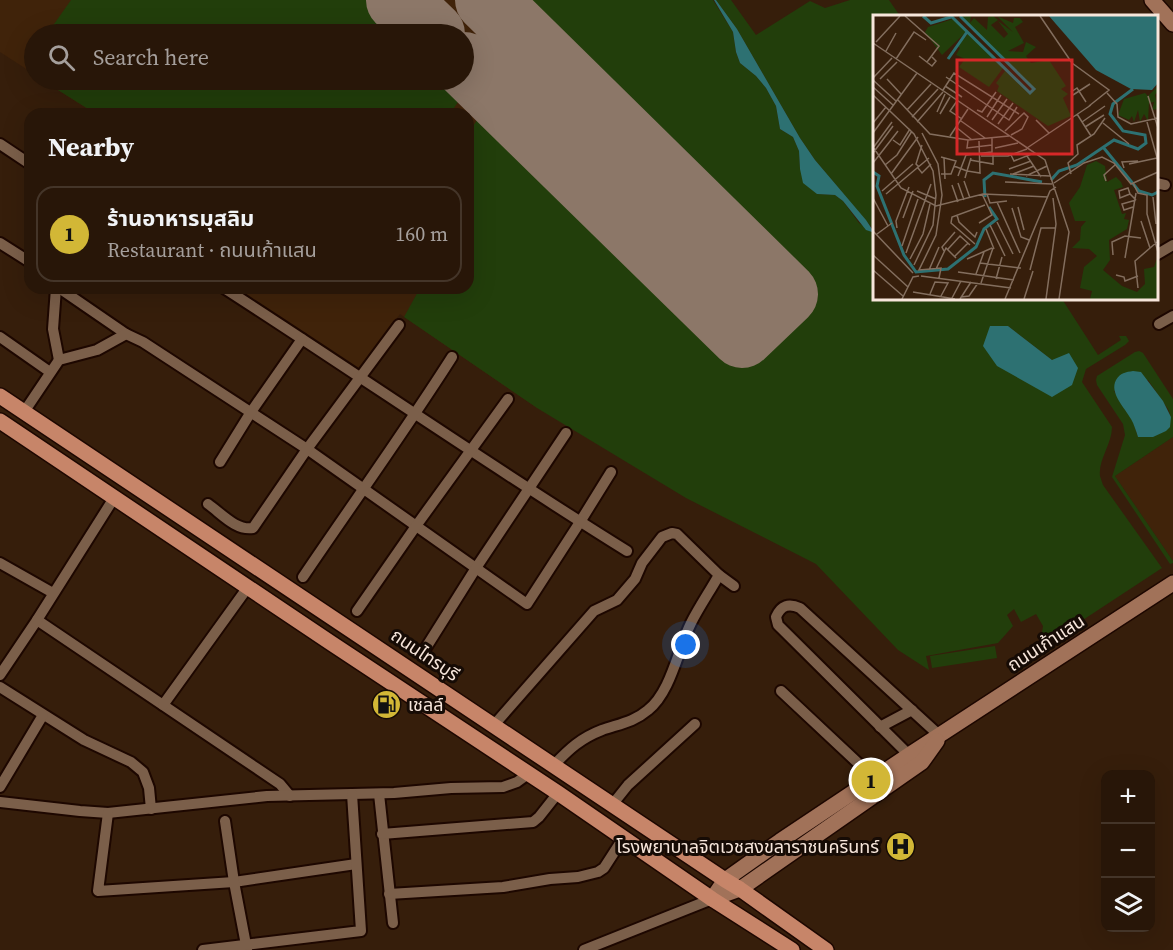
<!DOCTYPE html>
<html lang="en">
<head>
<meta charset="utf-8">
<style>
  body { margin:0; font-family:"Source Serif 4","Noto Sans Thai",serif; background:#301f12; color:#f1f3f6 }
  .controls { position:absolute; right:18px; bottom:18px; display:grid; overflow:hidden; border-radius:12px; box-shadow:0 6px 24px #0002 }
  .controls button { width:54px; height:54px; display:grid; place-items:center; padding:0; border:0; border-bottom:2px solid #443529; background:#281608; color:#f1f3f6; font:30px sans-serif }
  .you { position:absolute; left:686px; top:645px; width:21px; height:21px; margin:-15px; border:4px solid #fff; border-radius:50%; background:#1a73e8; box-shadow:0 0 0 9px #1a73e833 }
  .badge { display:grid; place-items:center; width:39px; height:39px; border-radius:50%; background:#d2b736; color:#111; font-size:20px; font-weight:700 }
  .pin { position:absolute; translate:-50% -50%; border:3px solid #fff; box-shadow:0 2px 6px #0006 }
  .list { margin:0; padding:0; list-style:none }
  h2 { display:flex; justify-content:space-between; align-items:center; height:78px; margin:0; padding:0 24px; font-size:26px }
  h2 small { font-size:20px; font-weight:400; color:#a59f9c }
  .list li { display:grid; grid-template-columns:39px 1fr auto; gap:18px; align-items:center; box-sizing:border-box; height:96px; margin:0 12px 12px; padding:0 12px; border:2px solid #443529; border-radius:18px }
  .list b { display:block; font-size:22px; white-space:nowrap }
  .list p { margin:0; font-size:20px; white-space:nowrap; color:#a59f9c }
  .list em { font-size:20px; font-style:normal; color:#a59f9c }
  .icon { flex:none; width:33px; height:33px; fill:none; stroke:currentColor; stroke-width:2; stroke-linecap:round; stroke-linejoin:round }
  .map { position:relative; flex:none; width:1173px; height:950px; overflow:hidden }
  .search { position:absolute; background:#281608; box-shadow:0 6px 24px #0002; left:24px; top:24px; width:450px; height:66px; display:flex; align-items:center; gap:15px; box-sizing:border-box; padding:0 21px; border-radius:33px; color:#a59f9c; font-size:22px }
  .panel { position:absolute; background:#281608; box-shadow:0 6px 24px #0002; left:24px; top:108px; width:450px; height:186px; border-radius:18px }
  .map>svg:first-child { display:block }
</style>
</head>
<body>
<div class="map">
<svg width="1173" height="950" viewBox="0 0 1173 950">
  <rect width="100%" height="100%" fill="#361e0b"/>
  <g fill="#40230a">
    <path d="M0,0H523L871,341L537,408L400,314L359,368L237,288H468V114H96L42,80H464V34H34V74L0,52Z"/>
    <path d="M1173,437V561L1115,476Z"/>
  </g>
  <g fill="#223e0b" fill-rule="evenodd">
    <path d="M71,0H383L418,34H47Z"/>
    <path d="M496,0H713L733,32L736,52L740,63L756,76L766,88L776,106L780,129L793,137L799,151L800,169L817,194L835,195L843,201L859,223L872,232H874V298L1062,299L1098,355L1121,340L1119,336H1126L1129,341L1125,345L1086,369L1082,382L1112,427C1112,444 1098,460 1100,476C1100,476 1103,485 1103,485L1162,568L1057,637L1041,639L1043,626L1036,614L1021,622L1014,609L1007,615L1013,626L998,643L926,656L929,670L898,650L816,564L686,498L537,408L404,317L420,288H468V133L485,109L491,105L739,346L795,294ZM1008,326L1052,360L997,366Z"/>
    <path d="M716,0H731L756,35L810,1L825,8L850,0H889L900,16H874V230L815,160L800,138L737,29Z"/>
    <path d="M464,79L466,90L450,114H96L42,80Z"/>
    <path d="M1139,351L1143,353L1173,399V437L1115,476L1173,561V563L1170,564L1112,477L1125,435L1123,424L1097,385L1096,380L1097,376L1135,352ZM1148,380L1168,409L1171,417L1138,437L1133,421L1114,391Z"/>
    <path d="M995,646L997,658L932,668L930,656Z"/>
  </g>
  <g fill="#2d7172">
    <path d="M714,0H716L737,29L800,138L815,160L866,220L874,232H872L866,230L843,201L835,195L817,194L803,183L800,169L799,151L793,137L780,129L776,106L766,88L756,76L740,63L736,52L733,32Z"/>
    <path d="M990,326H1008L1052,360L1069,353L1078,368L1072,385L1052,397L997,366L983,346Z"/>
    <path d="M1133,371L1141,372L1163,401L1171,417L1170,427L1166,431L1153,437H1138C1136,431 1134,424 1131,419C1125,408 1109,393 1116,380C1120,373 1126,372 1133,371Z"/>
  </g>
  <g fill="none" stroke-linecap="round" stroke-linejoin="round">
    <g stroke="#8c7768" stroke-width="64">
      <path d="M398,0L433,34"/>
      <path d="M464,64L742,336L786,294L487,0"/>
    </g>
    <defs>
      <g id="minor">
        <path d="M0,144L30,164"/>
        <path d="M1156,183L1165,185"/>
        <path d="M0,243L30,262"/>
        <path d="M1156,255L1173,245"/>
        <path d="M56,288L53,329L59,360"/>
        <path d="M59,288L126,334L143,342L307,449L527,604L580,522L611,472"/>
        <path d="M224,288C359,375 490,466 627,551"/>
        <path d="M1159,324L1173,316"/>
        <path d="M0,337L50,372"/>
        <path d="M24,412L59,360L97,350L126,334"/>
        <path d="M220,462L251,412L302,339"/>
        <path d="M208,504C221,513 236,531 253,528L307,449L399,325"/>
        <path d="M0,563L53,593"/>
        <path d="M719,575L734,586"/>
        <path d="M303,577C353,503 405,431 452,357"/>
        <path d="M357,611L416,526L508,399"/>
        <path d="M37,620L280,784L290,796"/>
        <path d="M422,654L476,568L566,433"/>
        <path d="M0,675L37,620L114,498"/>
        <path d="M0,687L84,740L131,762L143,772L149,788L151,809"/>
        <path d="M781,691L875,779"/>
        <path d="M163,705L248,587"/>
        <path d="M494,725L594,611L617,600L635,579L642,563L662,537L672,533L677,534L719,575C710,591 699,607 691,623C678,649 671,692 648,710C634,722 619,724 602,730C581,738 569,749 554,765"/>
        <path d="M880,727L912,710"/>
        <path d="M909,755L778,625L776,617C781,605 789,603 800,608L940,736"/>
        <path d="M0,787L43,715"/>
        <path d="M379,794L393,923"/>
        <path d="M0,802L80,811L108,813L267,796L394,793L451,788L503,787L517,782L528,774"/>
        <path d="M612,805L628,785L695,724"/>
        <path d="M108,813L98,891L234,882L356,864"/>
        <path d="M225,821L234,882L247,950"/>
        <path d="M382,834L533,822L539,817L558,793"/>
        <path d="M389,894L503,887L550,879L578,877L598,872L604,868L624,837"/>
        <path d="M203,950L361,931L352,794"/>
        <path d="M584,950L712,899"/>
      </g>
      <g id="secondary">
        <path d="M1152,0L1173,24"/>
        <path d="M712,899L725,880L780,841L912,753L1173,583"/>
        <path d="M712,899L740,889L922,762L937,741"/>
      </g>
      <g id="primary">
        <path d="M0,396L725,880L740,889L826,950"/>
        <path d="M0,421L331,643L558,793L712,899L792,950"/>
      </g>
    </defs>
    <use href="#minor" stroke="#1d0700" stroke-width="14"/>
    <use href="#secondary" stroke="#1d0700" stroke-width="18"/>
    <use href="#primary" stroke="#1d0700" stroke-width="18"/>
    <use href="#minor" stroke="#7b5f4a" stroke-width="10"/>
    <use href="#secondary" stroke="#a17259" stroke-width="15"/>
    <use href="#primary" stroke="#c78569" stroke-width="15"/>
  </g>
  <defs>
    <symbol id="fuel-disc" viewBox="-11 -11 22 22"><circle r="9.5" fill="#d2b736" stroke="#160b05"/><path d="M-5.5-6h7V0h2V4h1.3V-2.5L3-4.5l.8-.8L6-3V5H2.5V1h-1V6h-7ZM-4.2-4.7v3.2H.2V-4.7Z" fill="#111"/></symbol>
    <symbol id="hospital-disc" viewBox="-11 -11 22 22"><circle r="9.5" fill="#d2b736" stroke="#160b05"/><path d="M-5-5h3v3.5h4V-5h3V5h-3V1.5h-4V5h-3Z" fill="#111"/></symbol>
  </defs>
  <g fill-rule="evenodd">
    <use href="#fuel-disc" x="370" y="688" width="33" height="33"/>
    <use href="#hospital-disc" x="884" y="830" width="33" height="33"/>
  </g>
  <g text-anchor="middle" stroke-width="6" stroke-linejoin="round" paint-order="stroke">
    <g font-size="18" fill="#f7e6db" stroke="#160b05">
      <text transform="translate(1046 643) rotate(-33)" y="6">ถนนเก้าแสน</text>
      <text transform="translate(425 655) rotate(34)" y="6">ถนนไทรบุรี</text>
    </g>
    <g font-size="18" fill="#f7e6db" stroke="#160b05" text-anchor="start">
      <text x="408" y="711">เชลล์</text>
      <text x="879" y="853" text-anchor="end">โรงพยาบาลจิตเวชสงขลาราชนครินทร์</text>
    </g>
  </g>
  <g transform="translate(873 15)">
    <rect width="285" height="285" fill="#361e0b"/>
    <path d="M88,1H98L97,8L101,3L114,15L115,2L120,1L125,5L118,10L131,23L135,19L125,6L140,17L124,1L140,8L141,3H147L150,7L142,12L151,28L135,36L150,37L153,27L163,32L153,41L158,48L176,45L193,71L188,74L195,79L190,83L198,101L175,111L124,76L126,71L123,68L132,56L156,79L162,74ZM80,4L93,17L69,40L52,17L55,12ZM95,19L130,53L116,72L86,52L92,44L83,40L87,33L84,31ZM285,71V76L282,80L285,94L279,95L281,87L276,88L275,106L271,99L267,107L265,95L261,107L259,101L256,105L245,100L251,84L272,78L275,81ZM223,146L232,151L234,167L243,162L248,167L250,172L241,175L249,199L253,198L251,204L256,205L254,214L236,225L237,245L230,255L249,271L264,277L272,269L271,254L281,252L285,241V284H217L219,276L207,273L211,252L224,241L216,234L199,233L207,225L208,212L213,206H202L196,188L207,172L214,150Z" fill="#223e0b"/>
    <path d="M176,1H285V68L279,75L258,74L223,55Z" fill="#2d7172"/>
    <path fill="none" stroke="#2d7172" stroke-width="3" d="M50,1L58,8L78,2M78,1L157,78L161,74L87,1M75,44L94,17M230,132L266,176L279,180L285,177M0,157L6,161L4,171L31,240L43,257L75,254L103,232L111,214L124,204L116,192M178,165L186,156L204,150L241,125L265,134L273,128L272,120L250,116L237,99L240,89L260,74M112,182L111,165L120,158L169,167"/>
    <path fill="none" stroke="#836e5e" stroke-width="1.5" d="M32,1L66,31L54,47M167,1L199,48L236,75L216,91M3,27L27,1M0,28L172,145L196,217L186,284M13,36L23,18M46,41L59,51L63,46L59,42M23,44L41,17L53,25M73,62L136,105L144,92M0,63L19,43M7,64L24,47M14,64L28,79M0,65L23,86M72,71L89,82M0,72L20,90M70,75L81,58L146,99M198,77L204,73L213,87M234,78L244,89L245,102L258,109L285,103M0,80L41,119L60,156L63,180L60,210L41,250M200,80L217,69M275,81L285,113M24,84L57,119L95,125L136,121M84,86L77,96L89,104M34,95L58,69M104,95L109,97L123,77M64,97L72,79M67,99L77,82M204,99L218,121M39,102L65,74M114,102L128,80M119,105L134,84M163,105L176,118M88,106L112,123M44,107L70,77M209,107L232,91M274,107L285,146M0,108L13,92M230,108L256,129M125,109L140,88M83,112L99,125M212,112L231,100M132,116L151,98L155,102L149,114L138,120M0,118L44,58M49,118L65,149L69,180L63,220L46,255L68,253L66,263M77,121L95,94M20,125L27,130L37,114M95,125L94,133L119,130M0,132L28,173L63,191L110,179L175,182M0,133L19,107M122,133L145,128M154,133L218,90M0,138L20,111M138,140L141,146L161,138M108,141H135L154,134M154,141L168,162M71,143L72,164M98,143L94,156L107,158L106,126M97,145L120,149V140M0,148L25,116M256,149L284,143M12,150L24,140L39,116M81,151L94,156L92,163M46,152L43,149L49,130M45,153L49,158L58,149M251,153L249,147L265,146M136,154L158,146M18,159L45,122M68,159H78L83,146L68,142M137,159L177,161M140,159L161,151M198,159L195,148L205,139L204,130L221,119L232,103M85,161L93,140L119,137V123M153,161L174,151M91,166L97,183M233,166L231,160L242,150M132,167L179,169M85,168L91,185M181,168L211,148L229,142L241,148L258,169L285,157M260,168L265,178L274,180V199L285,237M79,170L85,187M9,176L40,149M44,176L63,184M13,179L56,143M114,179L117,188L134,186M257,179L255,173L246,176L247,183L257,179L263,185M280,182L283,209M0,183L15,211M124,187L147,238M145,192L151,215M260,192L251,195L249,189L263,185M139,193L148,222L156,225M84,200L86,207L102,222L104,217M30,203L40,176M268,206L277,233M124,207L140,239M106,208L119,200L109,179M117,210L132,241M24,213L23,206L36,172M113,214L121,234M0,216L40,258M4,219L19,208M102,229L78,208L79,202L112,190M29,231L45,184M75,234L87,221L97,230M71,236L69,232L82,217M33,238L58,169M0,240L35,272M240,240L239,227L252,221L268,223M82,241L95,228M252,243L263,178M37,244L50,219L57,189M94,244L119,233M107,248L148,253M63,254L73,233L83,243M0,255L30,281M56,255L66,232M157,255L168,213H182M85,257L141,265M103,259L111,237M243,260L251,262L252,266L265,261M48,261L138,273M123,264L129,242M108,268L120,233M265,273L262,246L284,227M40,277L82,284M57,279L62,267L75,268L68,281M88,282L96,281L105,268M79,283L88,266M29,284L40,262L46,261M87,284L98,267M132,284L177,176L183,172M151,284L160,256M173,284L183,209L180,183"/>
    <path fill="#d62828" fill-opacity="0.15" stroke="#d62828" stroke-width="3" d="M84,45H199V139H84Z"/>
    <rect width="285" height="285" fill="none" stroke="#f7e6db" stroke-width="3"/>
  </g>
</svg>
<div class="controls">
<button>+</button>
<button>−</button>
<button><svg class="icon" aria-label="layers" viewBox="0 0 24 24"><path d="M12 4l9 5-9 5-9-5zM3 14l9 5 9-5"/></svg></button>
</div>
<div class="you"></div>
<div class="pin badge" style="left:871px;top:780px">1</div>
<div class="search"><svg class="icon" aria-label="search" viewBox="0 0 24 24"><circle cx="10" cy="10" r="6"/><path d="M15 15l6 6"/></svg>Search here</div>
<section class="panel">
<h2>Nearby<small></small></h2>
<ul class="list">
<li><span class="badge">1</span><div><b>ร้านอาหารมุสลิม</b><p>Restaurant · ถนนเก้าแสน</p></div><em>160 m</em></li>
</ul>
</section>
</div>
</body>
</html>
